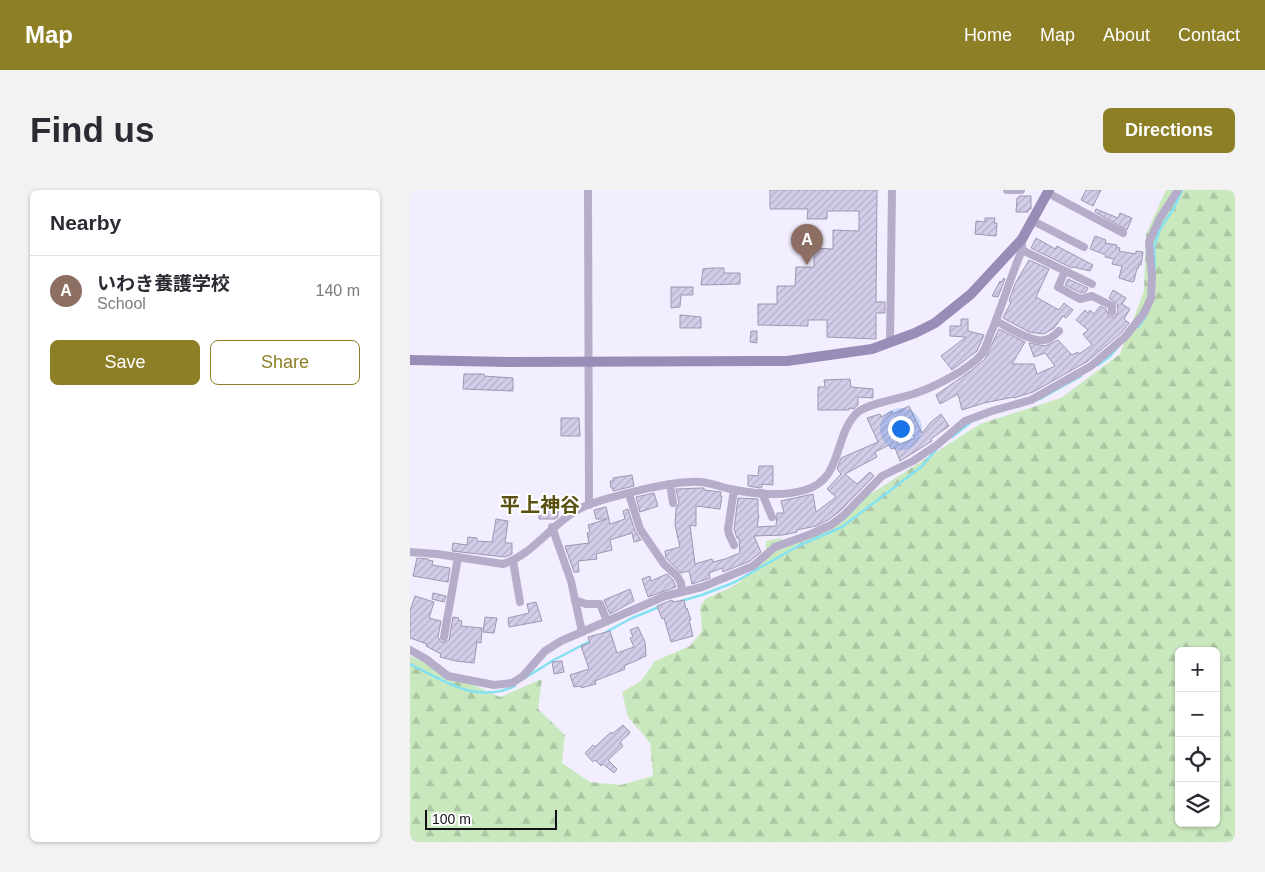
<!DOCTYPE html>
<html lang="en">
<head>
<meta charset="utf-8">
<style>
  body { margin:0; font-family:Arial,"Noto Sans JP",sans-serif; background:#f2f2f3; color:#2b2b33 }
  .controls { position:absolute; right:15px; bottom:15px; display:grid; overflow:hidden; border-radius:8px; box-shadow:0 1px 4px #0004 }
  .controls button { width:45px; height:45px; display:grid; place-items:center; padding:0; border:0; border-bottom:1px solid #e1e1e2; background:#fff; color:#2b2b33; font:25px sans-serif }
  .scale { position:absolute; left:15px; bottom:12px; width:132px; box-sizing:border-box; padding-left:5px; border:2px solid #121019; border-top:0; font-size:14px; line-height:18px; white-space:nowrap; color:#121019; -webkit-text-stroke:4px #fff; paint-order:stroke }
  .you { position:absolute; left:490px; top:238px; width:18px; height:18px; margin:-12px; border:4px solid #fff; border-radius:50%; background:#1a73e8; box-shadow:0 0 0 8px #1a73e833 }
  .badge { display:grid; place-items:center; width:32px; height:32px; border-radius:50%; background:#8c7f25; color:#fff; font-size:16px; font-weight:700 }
  .pin { position:absolute; translate:-50% -41px; filter:drop-shadow(0 1px 2px #0008) }
  .pin::after { content:''; position:absolute; top:26px; width:18px; height:15px; background:inherit; clip-path:polygon(0 0,100% 0,50% 100%) }
  .list { margin:0; padding:0; list-style:none }
  h2 { display:flex; justify-content:space-between; align-items:center; height:65px; margin:0; padding:0 20px; font-size:21px }
  h2 small { font-size:16px; font-weight:400; color:#7c7c81 }
  .list li { display:grid; grid-template-columns:32px 1fr auto; gap:15px; align-items:center; box-sizing:border-box; height:70px; padding:0 20px; border-top:1px solid #e1e1e2 }
  .list b { display:block; font-size:19px; white-space:nowrap }
  .list p { margin:0; font-size:16px; white-space:nowrap; color:#7c7c81 }
  .list em { font-size:16px; font-style:normal; color:#7c7c81 }
  .actions { display:flex; gap:10px; padding:15px 20px }
  .actions a { flex:1; padding:11px 0; border:1px solid #8c7f25; border-radius:8px; text-align:center; font-size:18px; color:#8c7f25 }
  .actions .main { background:#8c7f25; color:#fff }
  .icon { flex:none; width:28px; height:28px; fill:none; stroke:currentColor; stroke-width:2; stroke-linecap:round; stroke-linejoin:round }
  .map { position:relative; flex:none; width:825px; height:652px; overflow:hidden; border-radius:8px }
  header { display:flex; align-items:center; gap:30px; box-sizing:border-box; height:70px; padding:0 25px; background:#8c7f25; color:#fff }
  header strong { font-size:24px }
  nav { display:flex; gap:28px; margin-inline-start:auto; font-size:18px }
  .intro { display:flex; align-items:center; justify-content:space-between; box-sizing:border-box; height:120px; padding:0 30px }
  h1 { margin:0; font-size:35px }
  .button { padding:12px 22px; border-radius:8px; background:#8c7f25; color:#fff; font-size:18px; font-weight:700 }
  main { display:flex; gap:30px; padding:0 30px }
  aside { flex:1; background:#fff; border-radius:8px; box-shadow:0 1px 4px #0004 }
  .map>svg:first-child { display:block }
</style>
</head>
<body>
<header>
<strong>Map</strong>
<nav><a>Home</a><a>Map</a><a>About</a><a>Contact</a></nav>
</header>
<div class="intro"><h1>Find us</h1><a class="button">Directions</a></div>
<main>
<aside>
<h2>Nearby<small></small></h2>
<ul class="list">
<li><span class="badge" style="background:#8d6e63">A</span><div><b>いわき養護学校</b><p>School</p></div><em>140 m</em></li>
</ul>
<div class="actions"><a class="main">Save</a><a>Share</a></div>
</aside>
<div class="map">
<svg width="825" height="652" viewBox="0 0 825 652">
  <defs>
    <pattern id="forest-firs" width="22" height="20" patternUnits="userSpaceOnUse" patternTransform="scale(1.25)"><rect width="22" height="20" fill="#cae8be"/><path d="M5 1l3.5 6h-7zM16 11l3.5 6h-7z" fill="#acc6a3"/></pattern>
    <pattern id="building-hatch" width="6" height="6" patternUnits="userSpaceOnUse" patternTransform="scale(1.25)"><rect width="6" height="6" fill="#d4cde9"/><path d="M-1 1l2-2M0 6l6-6M5 7l2-2" fill="none" stroke="#b5afc7"/></pattern>
  </defs>
  <rect width="100%" height="100%" fill="#f2eeff"/>
  <path fill="url(#forest-firs)" fill-rule="evenodd" d="M756,0H825V652H0V466L90,507L132,489L128,519L155,545L152,573L180,592L211,595L243,586L240,553L218,527L212,502L231,491L245,471L280,456L292,441L290,417L295,409L326,395L356,368V351L372,348L374,358L400,347L462,303L570,234L651,208L710,164L734,101L736,44ZM769,461H806V633H769Z"/>
  <g fill="none" stroke-linecap="round" stroke-linejoin="round">
    <g stroke="#83e1f2" stroke-width="2.5">
      <path d="M745,79L744,57L750,39L764,18L772,0"/>
      <path d="M728,137L736,126"/>
      <path d="M688,175L700,166L708,157"/>
      <path d="M630,209L671,186"/>
      <path d="M542,247L561,232"/>
      <path d="M271,411L292,405L325,392L388,356L432,337L511,277L526,260"/>
      <path d="M196,442L222,428L249,417"/>
      <path d="M0,474C35,491 65,514 105,496"/>
      <path d="M115,488L142,471L182,450"/>
    </g>
  </g>
  <g fill="url(#building-hatch)" stroke="#9d97b1" fill-rule="evenodd">
    <path d="M360,0H467L466,112H475V123H466V149L417,147V130H398V136L348,135V114H367V96H385L386,77H404V58L423,59V40L449,41V21H417V29H397L398,19H360Z"/>
    <path d="M676,0H691L683,16L671,10Z"/>
    <path d="M609,6H621V19H619L618,22H606L607,8H609Z"/>
    <path d="M686,19L708,28L710,23L722,28L717,40L685,22Z"/>
    <path d="M575,28H585L584,33H587L586,46L565,44L566,31L575,32Z"/>
    <path d="M685,46L696,50L695,53L707,55L706,57L710,58L709,61L726,64V61L733,62L731,75H729L728,79L727,78L724,91L722,92L709,88L712,76L702,74L704,69L695,67L696,65L680,59Z"/>
    <path d="M626,48L645,59L647,56L683,75L680,81L663,77L662,78L621,58Z"/>
    <path d="M619,70L639,79L626,107L649,120L654,113L663,120L656,128L653,126L644,138L634,144L619,142L593,128L601,112L599,111L605,94Z"/>
    <path d="M302,78H314V83H330V94L291,95L293,79Z"/>
    <path d="M594,88L595,89L588,107L582,106L590,91L591,92Z"/>
    <path d="M658,89L678,98L676,102L671,103L655,95Z"/>
    <path d="M261,97H283V105H271L270,117L261,118Z"/>
    <path d="M703,100L716,108L712,114L720,119L714,129L719,133L711,143L678,171L623,202L604,208V207L574,213L552,220L548,204L530,214L526,205L562,180L575,169L589,139L615,152L602,174H624L627,184L645,176L635,163L624,167L619,153L635,156L648,150L662,165L668,162L669,164L682,155L673,144L678,140L666,130L675,120L678,123L680,120L684,124L690,116L696,119L699,127H705L708,122L707,114L699,108Z"/>
    <path d="M270,125L291,127V138H270Z"/>
    <path d="M551,129H558V141L574,145L567,161L542,180L531,166L556,147L540,146V136H551Z"/>
    <path d="M341,141H347V153L340,152Z"/>
    <path d="M54,184H74V186L103,188V201L53,199Z"/>
    <path d="M440,189L441,197L463,199V208L448,207V215L444,219L439,218V220H408V197H415L414,190Z"/>
    <path d="M499,216L512,243L521,232L531,224L539,236L521,249L522,251L490,271L485,258L481,259L479,255L465,262L467,267L435,284L447,294L460,282L464,286L429,322L418,330L406,336L387,340V342L373,345L344,346L351,362L340,371L313,382L312,378L299,383L300,388L282,394L279,381L271,383L256,368L255,361L270,357L265,335L266,318L269,313L266,299L291,298H294V300L311,302L310,306H312L310,319L286,316V336L280,335L285,374L302,369L303,372L315,369L330,363L329,348H327L324,339L328,308L348,309V325H349L347,337L366,336L367,323H374L371,311L403,304L406,322L426,307L417,299L431,284L427,279L431,268L468,252L457,228L470,224L471,227L482,221L483,224ZM495,236L505,248L489,255L482,243Z"/>
    <path d="M151,228H169L170,246H151Z"/>
    <path d="M349,276H363V295L352,294V297L350,298L338,296V285L348,286Z"/>
    <path d="M222,285L224,296L203,301V298H201L200,291H203V288Z"/>
    <path d="M244,303L248,316L230,322L226,307Z"/>
    <path d="M129,314H148V327L145,329H129Z"/>
    <path d="M196,317L200,334L215,329L213,321L218,319L225,341L231,350L224,352L222,343L200,350L202,360L186,364L187,369L168,371L169,382H164L155,356L179,353L177,343L180,342L178,335L197,329H186L184,320Z"/>
    <path d="M86,329L98,331L95,353H102V364L95,367L42,361L43,353L57,355L58,347L67,348V351L82,352Z"/>
    <path d="M7,368L18,369V370L23,371L22,375L40,378L38,392L3,386Z"/>
    <path d="M257,384L263,390L266,397L238,407L232,389L240,386L241,391Z"/>
    <path d="M220,399L224,411L200,424L194,410Z"/>
    <path d="M23,403L36,406L34,412L22,409Z"/>
    <path d="M5,406L24,412L19,428L31,431L28,447L31,452H35L39,450L43,427L49,428L48,430L52,431L51,436L72,438L71,453L67,452L64,473L46,471L30,467L31,464L16,456L17,454L0,448V421Z"/>
    <path d="M262,410L263,412L274,410L276,419L277,418L281,430H279L283,446L261,452L254,428L252,429L247,416Z"/>
    <path d="M126,412L132,431L99,437L98,428L119,423L117,414Z"/>
    <path d="M75,427L87,428L84,443L73,442Z"/>
    <path d="M228,437L235,452L236,466L214,476L215,479L185,491L186,494L171,498V496L164,497L160,485L179,479L171,456L180,453L178,447L200,441L207,463L224,457L220,448L223,447L220,440Z"/>
    <path d="M150,471H152L154,482L144,484L142,472Z"/>
    <path d="M213,535L220,542L219,544L210,552L213,556L198,570L207,579L204,583L193,574L191,576L185,570L183,572L175,563L183,555L185,557L201,542L202,544Z"/>
  </g>
  <g fill="none" stroke-linecap="round" stroke-linejoin="round">
    <g stroke="#b6adca" stroke-width="8">
      <path d="M178,0L179,315"/>
      <path d="M597,0H611"/>
      <path d="M638,3L713,43"/>
      <path d="M623,31L674,57"/>
      <path d="M612,60L682,94"/>
      <path d="M655,81L648,97L670,109L682,106L702,116V122"/>
      <path d="M586,131C598,137 622,153 635,150C641,149 645,145 649,141"/>
      <path d="M480,152L482,0"/>
      <path d="M260,294L263,313"/>
      <path d="M352,303L362,327"/>
      <path d="M219,304L230,339L254,374L267,386L271,393L272,402"/>
      <path d="M142,337L161,391L172,442"/>
      <path d="M324,355L319,344L318,339L323,306L326,300"/>
      <path d="M0,362L27,364L93,374C126,364 145,327 180,314C204,306 267,289 291,292C301,293 311,297 320,299C344,304 372,307 395,300C434,289 423,244 448,222C459,213 494,208 509,202C526,196 559,179 571,165C575,160 578,151 580,145C592,117 600,88 612,60V49"/>
      <path d="M103,371L110,412"/>
      <path d="M165,410L176,414H190L197,431"/>
      <path d="M34,447L48,367"/>
      <path d="M0,460L16,469L38,486L84,495L102,493L113,486L135,461L151,451L255,406L292,397L343,376L365,357L401,344L421,335L433,326L472,286L503,271L527,255L555,231L582,221L621,210L681,176L715,147L734,123L741,108L742,87L739,52L750,28L768,0"/>
    </g>
    <path stroke="#998cb6" stroke-width="10" d="M0,170L98,172L377,171L462,159L505,143L525,133L561,104L612,49L639,0"/>
  </g>
  <g text-anchor="middle" stroke-width="4" stroke-linejoin="round" paint-order="stroke">
    <g font-size="20" font-weight="bold" fill="#595012" stroke="#fff">
      <text x="130" y="322">平上神谷</text>
    </g>
  </g>
</svg>
<div class="controls">
<button>+</button>
<button>−</button>
<button><svg class="icon" aria-label="locate" viewBox="0 0 24 24"><circle cx="12" cy="12" r="6"/><path d="M12 2v4M12 18v4M2 12h4M18 12h4"/></svg></button>
<button><svg class="icon" aria-label="layers" viewBox="0 0 24 24"><path d="M12 4l9 5-9 5-9-5zM3 14l9 5 9-5"/></svg></button>
</div>
<div class="scale">100 m</div>
<div class="you"></div>
<div class="pin badge" style="left:397px;top:75px;background:#8d6e63">A</div>
</div>
</main>
</body>
</html>
